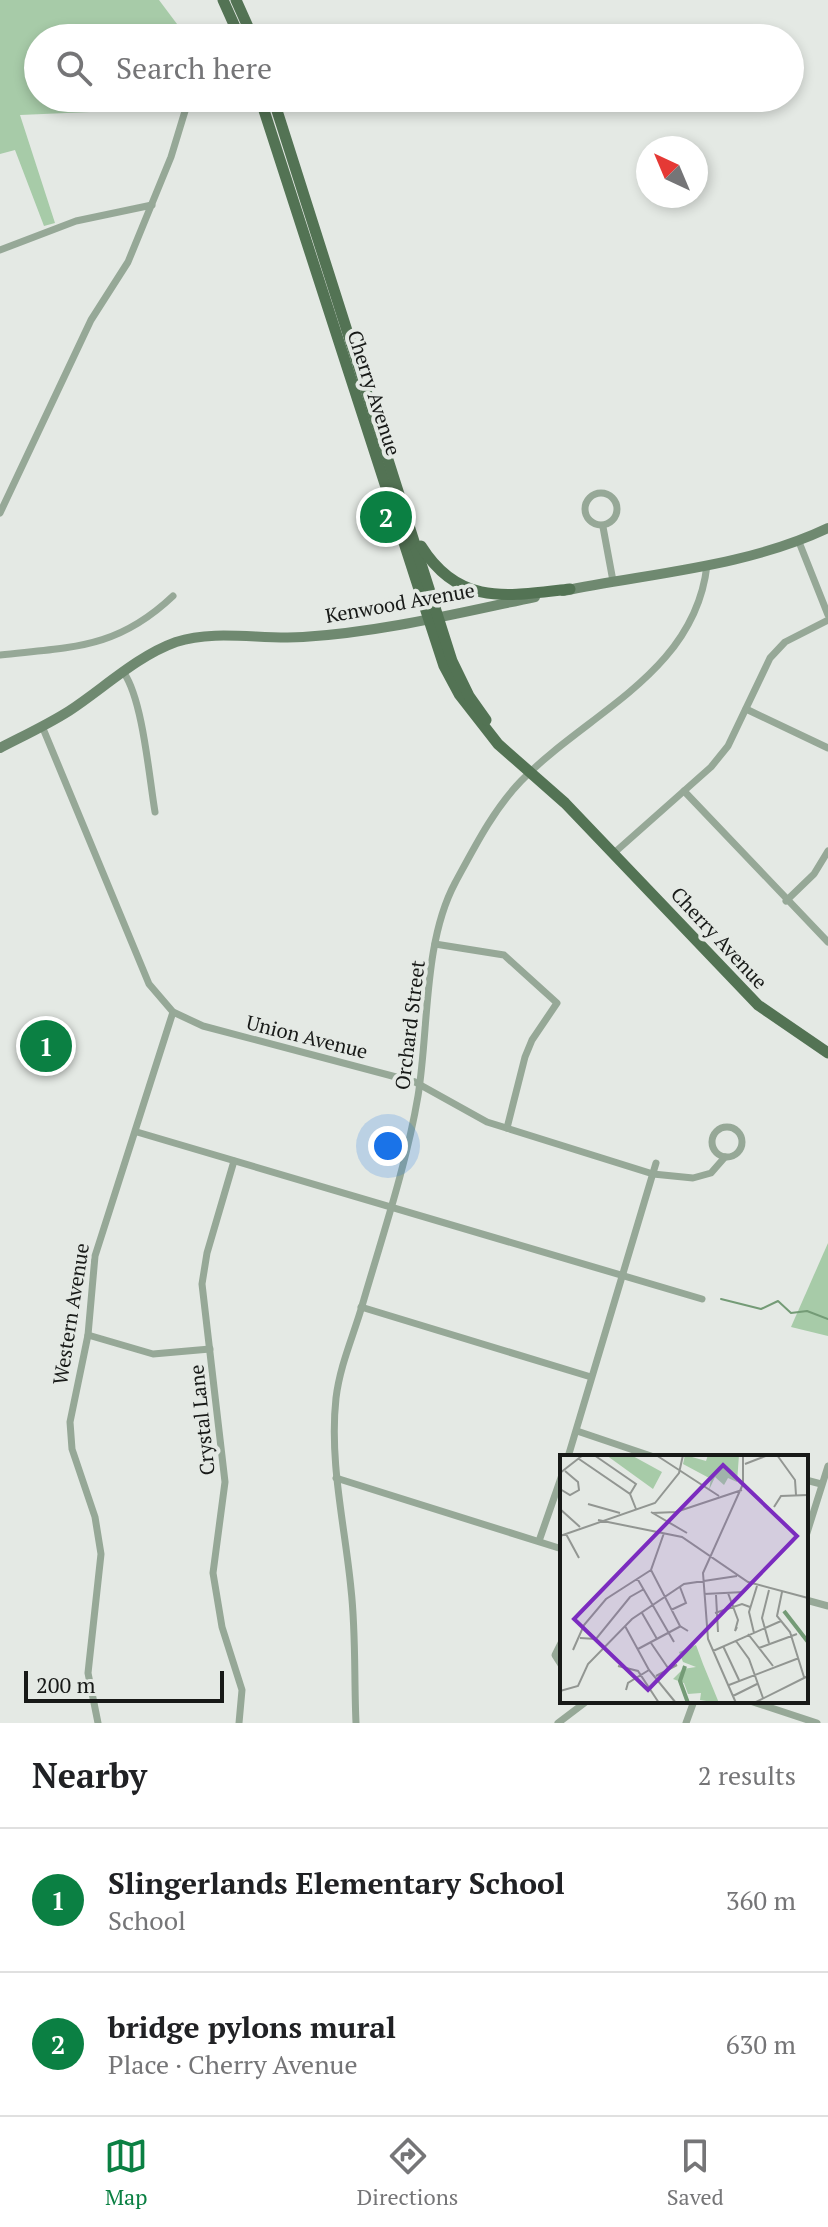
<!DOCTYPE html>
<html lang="en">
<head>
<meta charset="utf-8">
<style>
  body { margin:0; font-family:"PT Serif",serif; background:#f6f6f6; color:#202124 }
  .compass { position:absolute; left:636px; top:136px; width:72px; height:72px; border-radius:50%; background:#fff; box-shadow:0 4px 12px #0003; rotate:316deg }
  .scale { position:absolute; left:24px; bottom:20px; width:200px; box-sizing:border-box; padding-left:8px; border:4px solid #171917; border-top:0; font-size:22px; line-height:28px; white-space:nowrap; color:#171917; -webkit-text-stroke:6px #e4e9e4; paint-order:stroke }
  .you { position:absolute; left:388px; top:1146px; width:28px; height:28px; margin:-20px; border:6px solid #fff; border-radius:50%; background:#1a73e8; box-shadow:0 0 0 12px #1a73e833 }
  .badge { display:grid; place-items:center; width:52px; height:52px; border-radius:50%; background:#0b8043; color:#fff; font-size:26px; font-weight:700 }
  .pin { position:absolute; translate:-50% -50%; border:4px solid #fff; box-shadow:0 2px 8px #0006 }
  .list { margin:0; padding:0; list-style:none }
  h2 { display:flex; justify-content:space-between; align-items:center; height:104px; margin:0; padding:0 32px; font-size:34px }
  h2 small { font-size:26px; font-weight:400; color:#757577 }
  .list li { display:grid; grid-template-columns:52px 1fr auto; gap:24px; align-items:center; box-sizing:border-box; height:144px; padding:0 32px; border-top:2px solid #e0e0e0 }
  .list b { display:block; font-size:30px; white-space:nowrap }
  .list p { margin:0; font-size:26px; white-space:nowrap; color:#757577 }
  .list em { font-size:26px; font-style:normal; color:#757577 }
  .icon { flex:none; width:44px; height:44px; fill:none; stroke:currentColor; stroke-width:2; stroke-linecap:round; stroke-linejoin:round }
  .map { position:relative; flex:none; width:828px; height:1723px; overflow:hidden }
  .search { position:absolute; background:#fff; box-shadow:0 4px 12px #0003; left:24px; right:24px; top:24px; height:88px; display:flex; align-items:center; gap:20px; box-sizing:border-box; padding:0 28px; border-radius:44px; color:#757577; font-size:30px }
  .sheet { height:392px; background:#fff }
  nav { display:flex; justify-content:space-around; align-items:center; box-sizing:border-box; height:112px; border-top:2px solid #e0e0e0; background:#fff; font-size:22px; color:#757577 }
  nav a { display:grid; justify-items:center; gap:4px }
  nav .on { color:#0b8043 }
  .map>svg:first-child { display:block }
</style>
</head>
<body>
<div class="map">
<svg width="828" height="1723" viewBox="0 0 828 1723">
  <rect width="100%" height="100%" fill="#e4e9e4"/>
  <g fill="#a7cba8">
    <path d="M0,0H159L177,24L126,38H38V98H115L113,111L20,115L55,223L44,226L15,150L0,154Z"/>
    <path d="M828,1243V1336L791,1327Z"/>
  </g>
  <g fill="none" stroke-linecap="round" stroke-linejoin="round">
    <path stroke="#749b76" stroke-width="2" d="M721,1299L761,1309L778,1301L791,1313L807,1311L828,1319"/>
    <g stroke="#96a897" stroke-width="7">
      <path d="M0,250L76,221L152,205"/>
      <circle cx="601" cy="509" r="16"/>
      <path d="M0,513L91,320L128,262L171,157L189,98"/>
      <path d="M603,527L613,581"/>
      <path d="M799,542L828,615"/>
      <path d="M0,655C73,647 117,649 173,596"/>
      <path d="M124,673C143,701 149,777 155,812"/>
      <path d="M746,709L828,748"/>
      <path d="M42,726L149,984L173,1012L203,1026L415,1082L487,1122L653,1174L693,1178L711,1173L725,1157"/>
      <path d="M684,791L828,942"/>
      <path d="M614,853L711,767L728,746L770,658L785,642L828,620"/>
      <path d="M786,901L814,874L828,851"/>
      <path d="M435,944L504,955L557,1003L532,1040L525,1057L507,1128"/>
      <circle cx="727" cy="1142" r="15"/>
      <path d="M137,1132L702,1299"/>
      <path d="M234,1161L207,1253L202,1284L225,1482L213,1573L222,1627L242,1690L239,1723"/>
      <path d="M361,1307L591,1377"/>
      <path d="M88,1335L153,1354L210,1349"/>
      <path d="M577,1431L654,1457"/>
      <path d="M568,1457L656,1163"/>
      <path d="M336,1478L562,1549"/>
      <path d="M806,1480L821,1484"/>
      <path d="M806,1536L828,1466"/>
      <path d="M539,1541L562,1475"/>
      <path d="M806,1600L828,1606"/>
      <path d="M562,1641L555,1655L562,1666"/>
      <path d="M750,1701L817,1723"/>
      <path d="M98,1723L88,1673L101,1554L95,1517L72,1449L70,1422L88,1335L95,1256L173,1012"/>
      <path d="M356,1723C354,1679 356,1633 351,1589C345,1526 329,1462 336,1398C340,1365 353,1337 362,1306C382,1237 406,1167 418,1096C429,1029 423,943 455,883C474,848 493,810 521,781C588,712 695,673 707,565"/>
      <path d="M558,1723L587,1701"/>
      <path d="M686,1723L694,1701"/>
    </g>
    <g stroke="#6f8970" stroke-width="10">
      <path d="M563,591C651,573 746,567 828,528"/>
      <path d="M0,748C23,736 47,725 69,711C104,688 137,656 176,642C216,629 261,640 303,637C382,632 458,613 535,597"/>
    </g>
    <g stroke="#537354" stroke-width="11">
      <path d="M223,0L240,38"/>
      <path d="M236,0L253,38"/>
      <path d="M260,98L429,620L444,666L459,694L498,744L565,803L758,1005L828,1053"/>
      <path d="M273,98L452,661L469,696L486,720"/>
      <path d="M421,546C459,607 508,596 570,589"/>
    </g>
  </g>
  <g text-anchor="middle" stroke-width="8" stroke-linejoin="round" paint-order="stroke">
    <g font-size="20" fill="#171917" stroke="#e4e9e4">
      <text transform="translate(374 393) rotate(72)" y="7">Cherry Avenue</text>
      <text transform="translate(400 603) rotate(-10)" y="7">Kenwood Avenue</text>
      <text transform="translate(719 938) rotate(47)" y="7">Cherry Avenue</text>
      <text transform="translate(410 1025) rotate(-83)" y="7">Orchard Street</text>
      <text transform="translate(307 1037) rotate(14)" y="7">Union Avenue</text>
      <text transform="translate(71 1314) rotate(-81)" y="7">Western Avenue</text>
      <text transform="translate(202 1420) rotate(-96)" y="7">Crystal Lane</text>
    </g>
  </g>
  <g transform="translate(560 1455)">
    <rect width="248" height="248" fill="#e4e9e4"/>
    <path d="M46,0H71L102,17L93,34ZM125,0L146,6L148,0H179L177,27L168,23L164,30L155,22L149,35L151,24L123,9ZM136,190L143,209L159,248L140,245L141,238L128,239L124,228L113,224L123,214L136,212L123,207L119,197Z" fill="#a7cba8"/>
    <path fill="none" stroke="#749b76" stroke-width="4" d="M224,156L248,187M125,211L120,226L128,248"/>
    <path fill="none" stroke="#929692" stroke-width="2" d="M34,0L76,29L70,39M96,0L159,41M217,0L235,25L236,40M19,4L70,39L76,54M185,9L208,0M0,18L23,0M0,34L10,40L19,35L18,27L5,16M28,49L60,58M214,52L221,41L248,40M0,54L20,72M91,57L127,78M92,58L116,57L182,35M38,65L122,82L188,127L248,143M104,78L91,115L120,171L128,176M6,79L19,103M0,81L95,48L119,18L123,0M77,123L114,187M222,137L217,161L230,177L244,222M168,138L178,165L175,176L177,172M144,139L184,137M156,140L158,177M111,155L126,148L120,132M82,158L97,184M155,158L182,149L190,152M65,171L89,215L116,248M194,178L189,157L197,131M188,179L213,211M20,183L36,184L70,142L84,134M176,186L189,204L203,243M91,188L108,213M209,188L202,163L209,135M163,191L179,225M199,193L237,179M78,194L121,171M13,195L24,170L46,144L91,115M153,196L221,166M58,211L78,216L99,248M96,221L117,210L113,211M169,230L239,203M66,235L68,228L89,215M0,236L18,231L28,209L72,164L124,129L177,121M173,241L197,229M176,248L148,184L143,118L183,29V0M194,248L248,221"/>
    <path fill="#7b2cbf" fill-opacity="0.15" stroke="#7b2cbf" stroke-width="4" d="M163,10L237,81L88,235L14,164Z"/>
    <rect width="248" height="248" fill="none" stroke="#171917" stroke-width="4"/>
  </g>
</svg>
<svg class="compass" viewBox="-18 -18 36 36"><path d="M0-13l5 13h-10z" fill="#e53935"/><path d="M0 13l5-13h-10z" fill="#757577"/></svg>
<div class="scale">200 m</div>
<div class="you"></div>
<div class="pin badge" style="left:46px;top:1046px">1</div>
<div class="pin badge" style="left:386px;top:517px">2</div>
<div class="search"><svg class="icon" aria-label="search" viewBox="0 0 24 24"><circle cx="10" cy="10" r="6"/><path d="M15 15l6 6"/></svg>Search here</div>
</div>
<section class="sheet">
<h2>Nearby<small>2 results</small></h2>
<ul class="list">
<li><span class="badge">1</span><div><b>Slingerlands Elementary School</b><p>School</p></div><em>360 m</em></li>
<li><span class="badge">2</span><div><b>bridge pylons mural</b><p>Place · Cherry Avenue</p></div><em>630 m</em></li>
</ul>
</section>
<nav>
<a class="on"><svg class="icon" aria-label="map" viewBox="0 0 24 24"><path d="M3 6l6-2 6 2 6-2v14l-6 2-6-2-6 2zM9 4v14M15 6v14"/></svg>Map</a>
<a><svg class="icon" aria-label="directions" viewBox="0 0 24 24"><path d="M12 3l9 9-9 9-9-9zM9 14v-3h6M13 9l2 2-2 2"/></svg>Directions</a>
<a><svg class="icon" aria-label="saved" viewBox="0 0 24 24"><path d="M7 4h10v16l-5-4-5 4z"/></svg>Saved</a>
</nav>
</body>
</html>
